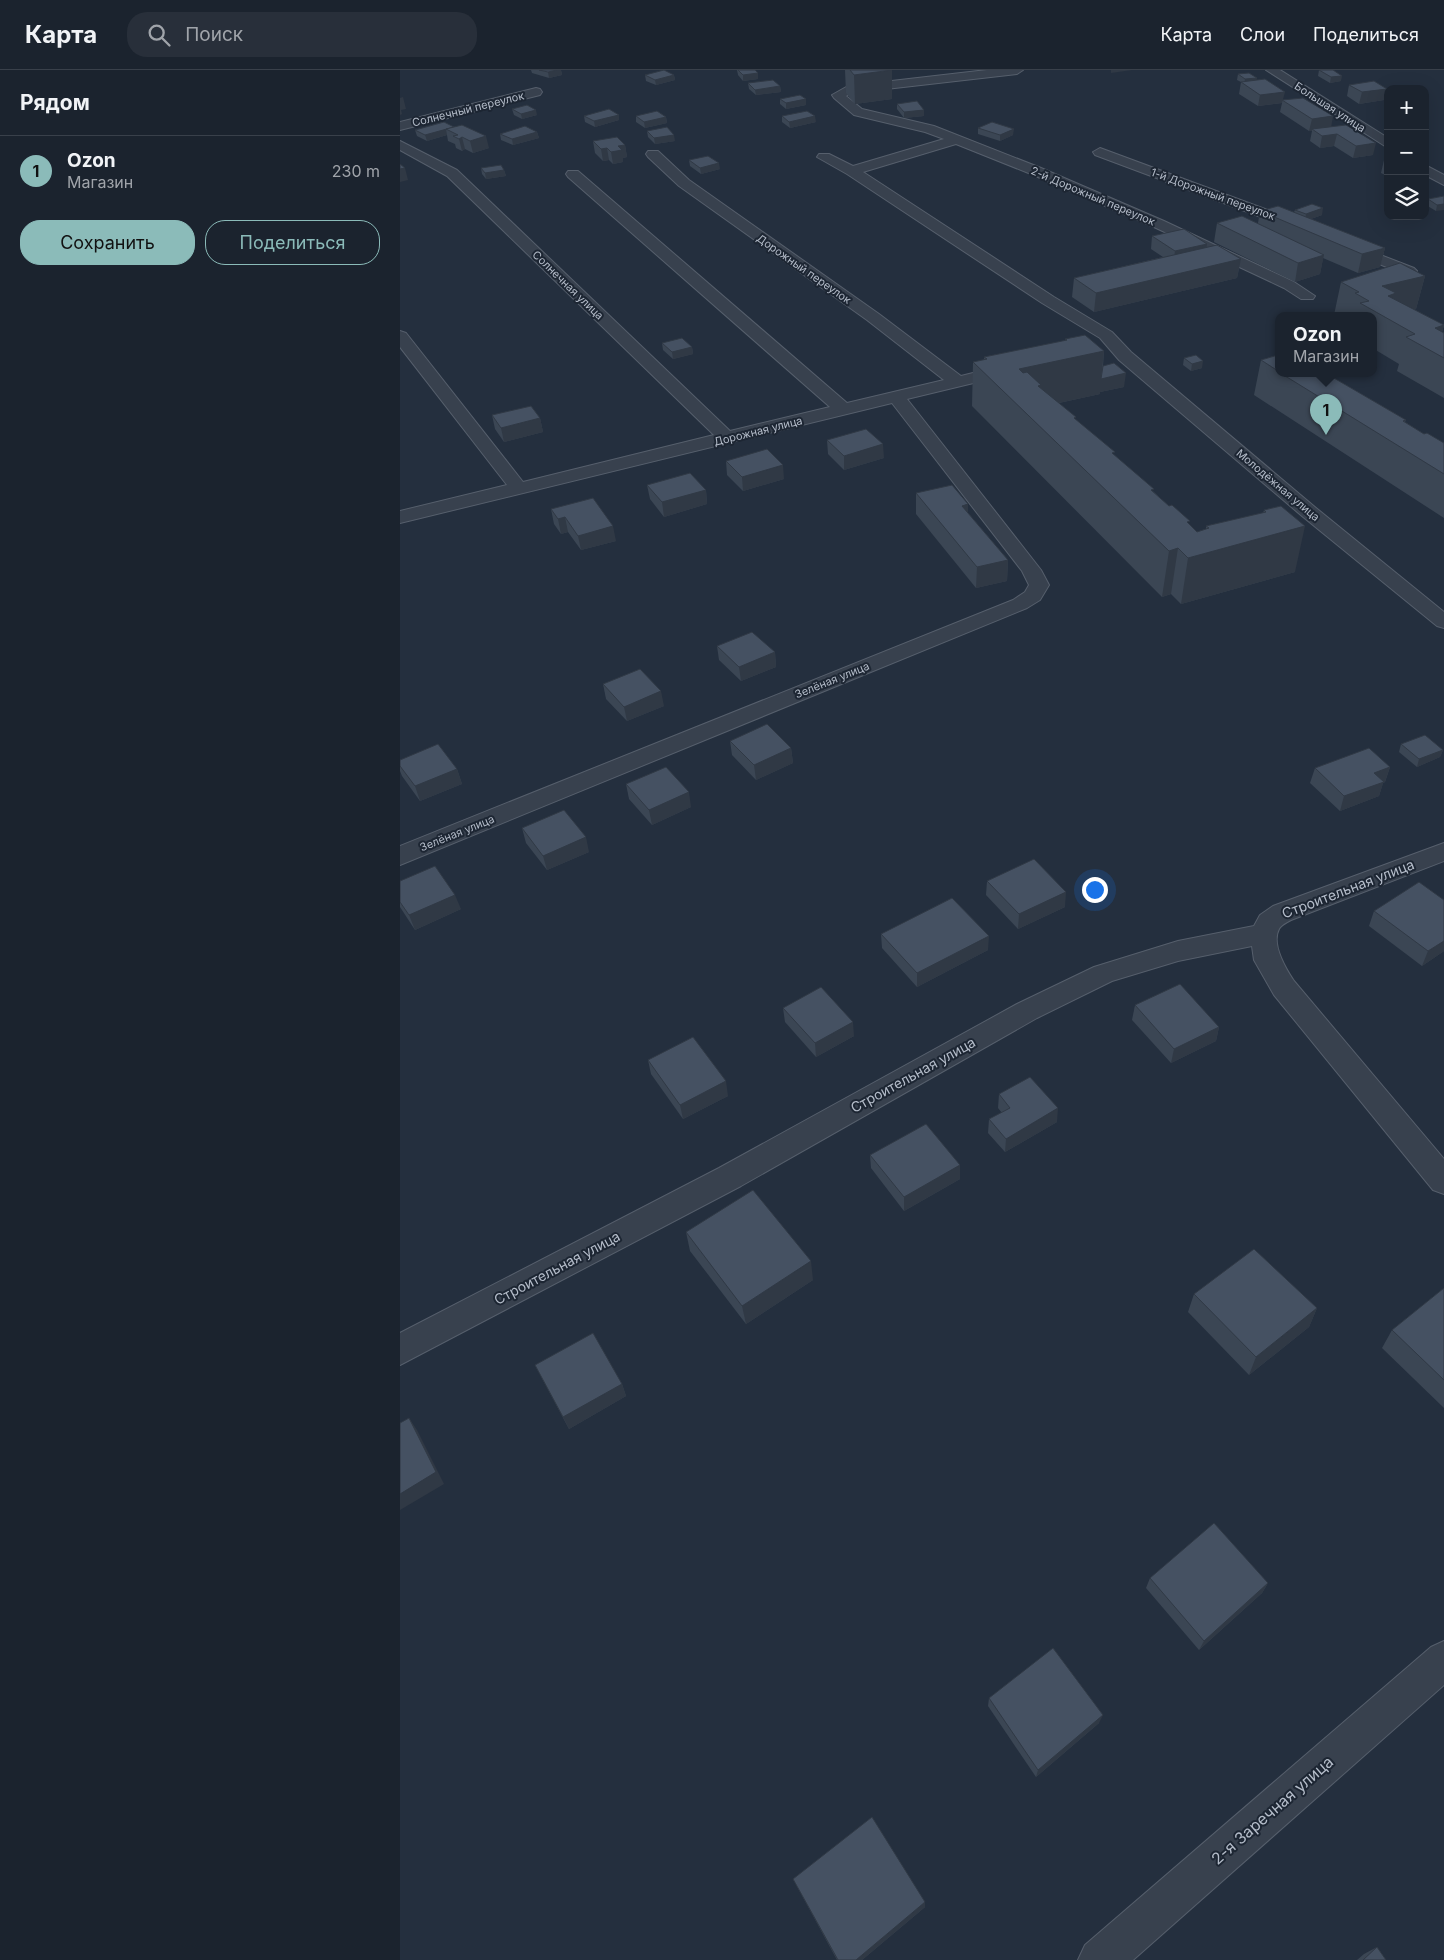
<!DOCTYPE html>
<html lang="ru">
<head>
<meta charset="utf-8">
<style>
  body { margin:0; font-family:Inter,sans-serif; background:#282f3a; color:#f1f3f6 }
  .controls { position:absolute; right:15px; top:15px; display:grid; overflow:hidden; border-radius:10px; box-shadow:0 5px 20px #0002 }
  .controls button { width:45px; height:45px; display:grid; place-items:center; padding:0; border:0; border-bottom:1px solid #39404a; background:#1b232e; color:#f1f3f6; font:25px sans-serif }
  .you { position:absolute; left:694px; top:819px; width:18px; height:18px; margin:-12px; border:4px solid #fff; border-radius:50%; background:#1a73e8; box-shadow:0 0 0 8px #1a73e833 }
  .badge { display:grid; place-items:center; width:32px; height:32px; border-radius:50%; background:#8bbbb9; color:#111; font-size:16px; font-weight:700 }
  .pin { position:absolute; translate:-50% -41px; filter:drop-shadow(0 1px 2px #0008) }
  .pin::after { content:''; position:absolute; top:26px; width:18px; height:15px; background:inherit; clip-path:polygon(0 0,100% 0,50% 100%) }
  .popup { position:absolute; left:875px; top:242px; width:102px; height:65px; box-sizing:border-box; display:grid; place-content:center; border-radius:10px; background:#1b232e; filter:drop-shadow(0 1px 4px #0005); font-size:16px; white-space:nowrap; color:#a0a4aa }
  .popup b { font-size:19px; color:#f1f3f6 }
  .popup::after { content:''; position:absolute; left:50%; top:100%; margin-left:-10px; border:10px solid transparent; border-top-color:#1b232e }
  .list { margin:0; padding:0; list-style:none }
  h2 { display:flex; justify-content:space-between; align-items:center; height:65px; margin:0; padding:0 20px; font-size:21px }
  h2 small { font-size:16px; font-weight:400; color:#a0a4aa }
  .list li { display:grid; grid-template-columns:32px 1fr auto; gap:15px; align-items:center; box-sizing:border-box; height:70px; padding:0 20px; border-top:1px solid #39404a }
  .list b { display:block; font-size:19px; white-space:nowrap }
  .list p { margin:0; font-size:16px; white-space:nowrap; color:#a0a4aa }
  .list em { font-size:16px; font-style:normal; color:#a0a4aa }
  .actions { display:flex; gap:10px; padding:15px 20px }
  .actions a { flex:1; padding:11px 0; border:1px solid #8bbbb9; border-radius:20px; text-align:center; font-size:18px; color:#8bbbb9 }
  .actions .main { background:#8bbbb9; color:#111 }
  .icon { flex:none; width:28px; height:28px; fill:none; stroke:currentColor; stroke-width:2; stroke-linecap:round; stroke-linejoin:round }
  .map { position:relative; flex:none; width:1044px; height:1890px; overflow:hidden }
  header { display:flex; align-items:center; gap:30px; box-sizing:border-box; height:70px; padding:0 25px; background:#1b232e; border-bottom:1px solid #39404a }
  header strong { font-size:24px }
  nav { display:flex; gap:28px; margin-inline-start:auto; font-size:18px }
  .search { width:350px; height:45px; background:#282f3a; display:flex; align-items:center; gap:12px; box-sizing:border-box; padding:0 18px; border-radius:20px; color:#a0a4aa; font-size:19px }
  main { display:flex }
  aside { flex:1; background:#1b232e }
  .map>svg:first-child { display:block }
</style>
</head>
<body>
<header>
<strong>Карта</strong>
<div class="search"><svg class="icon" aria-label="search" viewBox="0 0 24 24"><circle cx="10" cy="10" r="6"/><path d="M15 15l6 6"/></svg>Поиск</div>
<nav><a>Карта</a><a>Слои</a><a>Поделиться</a></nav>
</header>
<main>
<aside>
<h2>Рядом<small></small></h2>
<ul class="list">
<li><span class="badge">1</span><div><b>Ozon</b><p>Магазин</p></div><em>230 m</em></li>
</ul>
<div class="actions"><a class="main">Сохранить</a><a>Поделиться</a></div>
</aside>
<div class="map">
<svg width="1044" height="1890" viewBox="0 0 1044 1890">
  <rect width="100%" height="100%" fill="#242f3e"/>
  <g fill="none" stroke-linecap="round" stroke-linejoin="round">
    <defs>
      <g id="street">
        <path d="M587,0H623L617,4L451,23L446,26L462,39L534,56L641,98L764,151L894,212L915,226L913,229H901L884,218L754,157L631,104L556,74L463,102L654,227L712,262L731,282L916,438L1044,542V558L1037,556L902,446L719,290L700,268L642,233L447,104L417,87L419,84H429L453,96L544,69L525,62L454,45L434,28L432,25L448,16Z"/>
        <path d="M866,0H880L988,68V78Z"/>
        <path d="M136,18L140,19L142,22L140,25L0,60V52Z"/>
        <path d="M0,71L57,100L330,361L430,337L168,107L166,104L168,101H178L447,333L544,310L467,250L279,116L248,87L246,84L248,81H258L289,110L479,244L561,306L609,294L615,295L617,299L615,303L507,329L641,500L649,515L640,530L627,538L0,795V776L613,530L625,522L629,515L622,501L492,333L0,453V441L107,415L0,277V261L6,263L123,412L314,365L47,106L0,80Z"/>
        <path d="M700,78L900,152L902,155L900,158H890L695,85L693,82Z"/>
        <path d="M1025,95L1044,105V115L1025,105Z"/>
        <path d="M947,172L1014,198L1017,201L1014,204H1004L942,179L940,176L942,173Z"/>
        <path d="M1044,773V791L891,850C887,852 881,855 879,859C871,874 886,899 894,911L1044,1089V1124L1033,1120L874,925L854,890L852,876L778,891L712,911L637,948L341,1116L0,1295V1263L319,1098L617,934L694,897L778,871L854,856L860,845L873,836Z"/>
        <path d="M1044,1571V1615L733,1890H678L685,1875L1031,1577Z"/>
      </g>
    </defs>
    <use href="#street" stroke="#565f6c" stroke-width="2"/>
    <use href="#street" fill="#38414e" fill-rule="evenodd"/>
  </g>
  <g fill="#3b4654">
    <path d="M131,0H161L162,5L149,8L132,3Z"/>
    <path d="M337,0H355L358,3V9L343,11L338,5Z"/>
    <path d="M445,0H491L492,29L455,34L446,23Z"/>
    <path d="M919,0L941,11L930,13L918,6Z"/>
    <path d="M838,4L857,8L856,10L883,30L931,57L973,85L953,88L934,76L920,78L910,71L912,61H909L880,42L882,33L858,36L839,24L841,12L837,10Z"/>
    <path d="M245,5H274L275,10L256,15L246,11Z"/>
    <path d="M348,13L380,16L381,22L356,25L349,19Z"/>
    <path d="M949,15L984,30L959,34L947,26Z"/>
    <path d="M380,29L406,35L386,39L380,34Z"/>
    <path d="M497,34L524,46L504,48L497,39Z"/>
    <path d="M112,39L137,45L122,49L114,45Z"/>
    <path d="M184,46L219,50L195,57L185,52Z"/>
    <path d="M236,46L266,47L267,53L245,58L236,52Z"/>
    <path d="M382,46L416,52L390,58L382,52Z"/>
    <path d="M44,52L89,78L73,83L65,79L62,81L56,78L55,74L48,71L47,65L27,71L17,66L15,60Z"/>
    <path d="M578,58L613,65L600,71L578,64Z"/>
    <path d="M247,61L275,71L255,74L248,67Z"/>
    <path d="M137,62L139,68L113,75L101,70L100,64Z"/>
    <path d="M193,71L225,75L227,87L223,88V92L213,94L209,90L203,91L195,83Z"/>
    <path d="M289,90L320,99L301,104L290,96Z"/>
    <path d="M984,90H988V113L984,111L985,105L981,103Z"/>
    <path d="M81,98L104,100L106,106L86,109L82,104Z"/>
    <path d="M1044,126L1036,141L1026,135L1028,129Z"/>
    <path d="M895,140L922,145L911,149L985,178L980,197L958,203L923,188L920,204L895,212L814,172L817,153H858L860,141L894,142Z"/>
    <path d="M752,166L806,177L841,189L837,208L694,242L672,227L674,208L763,187L751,179Z"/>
    <path d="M1025,206L1016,239L1014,240L1044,255L1042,262L1044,263V328L997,301L999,294L974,279V246H935L934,245L941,212Z"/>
    <path d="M665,269L704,281L703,296L724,317L700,322V324L659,333L676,350L797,462L806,459V456L863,443L864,440L881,436L895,502L781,534L771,524L762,527L572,336L573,292L584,290V287L665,271Z"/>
    <path d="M262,273L292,277L293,284L273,289L263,280Z"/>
    <path d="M878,285V304H927L1006,350L1005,352L1024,364L1044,373V448L854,325L861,290Z"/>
    <path d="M784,288L802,298L791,301L783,295Z"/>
    <path d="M92,345L140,348L143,362L104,372L95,359Z"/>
    <path d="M427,370L484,388L444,400L428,384Z"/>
    <path d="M326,391L384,409L343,421L327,405Z"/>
    <path d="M247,415L306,420L307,434L264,447L250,429Z"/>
    <path d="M516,423L568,443L608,490L607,511L576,518L516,444Z"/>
    <path d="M151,439L216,471L181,480L168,462L161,464L154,454Z"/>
    <path d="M317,576L375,582L376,597L341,611L319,590Z"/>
    <path d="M203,614L264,636L227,651L206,629Z"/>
    <path d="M330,671L391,678L393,693L356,710L332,685Z"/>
    <path d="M1001,674L1043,680L1040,687L1017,697L999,682Z"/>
    <path d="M0,690L57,699L62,714L20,731L2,706L0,701Z"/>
    <path d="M990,697L985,712L983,713L979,726L940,741L910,713L915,698Z"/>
    <path d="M226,714L291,737L252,755L229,729Z"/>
    <path d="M122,758L189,782L147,800L126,773Z"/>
    <path d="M0,811L61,839L15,860L0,837Z"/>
    <path d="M587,811L665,837L618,859L586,825Z"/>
    <path d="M974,841L1044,881L1022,896L969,856Z"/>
    <path d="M481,864L588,880L517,917L482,878Z"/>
    <path d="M735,935L819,957L816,971L771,993L732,950Z"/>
    <path d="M383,938L454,966L416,987L385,952Z"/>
    <path d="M248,990L328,1026L283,1049L251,1004Z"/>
    <path d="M599,1024L657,1052L605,1082L588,1063L589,1049L602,1043L598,1038Z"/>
    <path d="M470,1085L560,1109L504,1141L471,1098Z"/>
    <path d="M286,1162L413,1210L346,1254L290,1181Z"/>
    <path d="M1044,1218V1338L982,1278L992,1260Z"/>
    <path d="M794,1224L917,1238L909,1257L849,1305L788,1242Z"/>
    <path d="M135,1295L222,1314L226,1326L169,1359Z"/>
    <path d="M750,1508L868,1513L862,1523L799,1580L746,1518Z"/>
    <path d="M589,1628L699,1653L636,1707L588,1636Z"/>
    <path d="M393,1809L525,1832V1837L462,1890H437Z"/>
    <path d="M977,1877L986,1890H957L964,1884Z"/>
  </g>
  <g fill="#303945">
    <path d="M155,0H161L162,5L149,8L148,2Z"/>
    <path d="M492,0V29L455,34L454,5Z"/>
    <path d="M711,0H732L711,3Z"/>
    <path d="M358,3V9L343,11V5Z"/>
    <path d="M274,5L275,10L256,15L255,10Z"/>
    <path d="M942,6L941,11L930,13L931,7Z"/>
    <path d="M857,8L856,13L844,15L845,9Z"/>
    <path d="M380,16L381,22L356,25L355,20Z"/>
    <path d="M987,19L984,30L959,34L962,22Z"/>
    <path d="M885,22L882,33L858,36L860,25Z"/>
    <path d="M3,27L6,39L1,40L2,44L0,45V28Z"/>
    <path d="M406,29V35L386,39V33Z"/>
    <path d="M136,40L137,45L122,49L121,44Z"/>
    <path d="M524,40V46L504,48V42Z"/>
    <path d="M219,45V50L195,57L194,51Z"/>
    <path d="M415,46L416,52L390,58L389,52Z"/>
    <path d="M933,46L931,58L912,59V61H909L912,49Z"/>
    <path d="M266,47L267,53L245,58L244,52Z"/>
    <path d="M46,59L47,65L27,71L25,65Z"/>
    <path d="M614,59L613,65L600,71V65Z"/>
    <path d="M137,62L139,68L113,75L112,69Z"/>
    <path d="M937,64L934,76L920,78L922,66Z"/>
    <path d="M274,65L275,71L255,74L254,68Z"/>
    <path d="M86,66L89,78L73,83L70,71Z"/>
    <path d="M62,67L65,79L62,81L59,69Z"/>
    <path d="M976,73L973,85L953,88L956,76Z"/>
    <path d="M225,75L227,87L223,88V92L213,94L211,82L218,76Z"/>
    <path d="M207,78L209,90L203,91L201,79Z"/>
    <path d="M319,93L320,99L301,104L300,98Z"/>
    <path d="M5,98L8,110L0,112V99Z"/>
    <path d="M104,100L106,106L86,109L85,103Z"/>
    <path d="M1044,134V140L1036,141L1037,135Z"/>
    <path d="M923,138L922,145L905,151L906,144Z"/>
    <path d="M807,174L805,187L773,194L775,181Z"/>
    <path d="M985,178L980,197L958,203L962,184Z"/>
    <path d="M924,185L920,204L895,212L898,193Z"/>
    <path d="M841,189L837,208L694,242L696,223Z"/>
    <path d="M1025,206L1016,239L991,245L982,216Z"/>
    <path d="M1044,255L1036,283L1035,258Z"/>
    <path d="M292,277L293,284L273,289L272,282Z"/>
    <path d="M704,281L701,309L726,303L724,317L700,322V324L640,337L619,299Z"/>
    <path d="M803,291L802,298L791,301L792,294Z"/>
    <path d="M140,348L143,362L104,372L101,358Z"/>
    <path d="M483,374L484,388L444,400V386Z"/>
    <path d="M383,395L384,409L343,421L342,407Z"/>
    <path d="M306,420L307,434L264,447L262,432Z"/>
    <path d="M568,434V455L562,436Z"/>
    <path d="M165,447L168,462L161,464L158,449Z"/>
    <path d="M213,456L216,471L181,480L178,466Z"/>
    <path d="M905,456L895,502L781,534L788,488Z"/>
    <path d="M778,478L771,524L762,527L769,481Z"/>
    <path d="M608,490L607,511L576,518L577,497Z"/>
    <path d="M375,582L376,597L341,611L339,597Z"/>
    <path d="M261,621L264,636L227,651L224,637Z"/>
    <path d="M391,678L393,693L356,710L354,695Z"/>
    <path d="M1043,680L1040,687L1017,697L1019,689Z"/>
    <path d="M990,697L985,712L983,713L979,726L940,741L944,726L974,703Z"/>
    <path d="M57,699L62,714L20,731L15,716Z"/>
    <path d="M289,722L291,737L252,755L249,740Z"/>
    <path d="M186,767L189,782L147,800L143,786Z"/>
    <path d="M666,822L665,837L618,859L619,844Z"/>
    <path d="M55,825L61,839L15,860L9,845Z"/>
    <path d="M589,866L588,880L517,917V903Z"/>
    <path d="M1044,871V881L1022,896L1028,881Z"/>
    <path d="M453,952L454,966L416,987L415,973Z"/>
    <path d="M819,957L816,971L771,993L774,979Z"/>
    <path d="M326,1011L328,1026L283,1049L280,1035Z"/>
    <path d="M658,1038L657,1052L605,1082L606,1069Z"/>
    <path d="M560,1095V1109L504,1141V1127Z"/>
    <path d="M411,1191L413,1210L346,1254L342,1236Z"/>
    <path d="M917,1238L909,1257L849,1305L856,1287Z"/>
    <path d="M222,1314L226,1326L169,1359L163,1347Z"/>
    <path d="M9,1348L17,1360L44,1414L0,1440V1424Z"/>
    <path d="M868,1513L862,1523L799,1580L804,1571Z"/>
    <path d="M703,1645L699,1653L636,1707L638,1700Z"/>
    <path d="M525,1832V1837L462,1890H456Z"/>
  </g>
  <g fill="#455162" stroke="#303945">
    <path d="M139,0H157L148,2Z"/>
    <path d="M264,0L274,5L255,10L245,5Z"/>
    <path d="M338,0H355L358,3L343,5Z"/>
    <path d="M450,0H492L454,5Z"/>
    <path d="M919,0H933L942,6L931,7Z"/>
    <path d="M849,3L857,8L845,9L838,4Z"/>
    <path d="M865,9L885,22L860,25L841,12Z"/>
    <path d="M373,10L380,16L355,20L348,13Z"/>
    <path d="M974,11L987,19L962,22L949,15Z"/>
    <path d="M400,25L406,29L386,33L380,29Z"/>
    <path d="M903,28L933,46L912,49L882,30Z"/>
    <path d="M517,31L524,40L504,42L497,34Z"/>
    <path d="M127,35L136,40L121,44L112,39Z"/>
    <path d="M209,39L219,45L194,51L184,46Z"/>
    <path d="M257,41L266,47L244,52L236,46Z"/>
    <path d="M407,41L415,46L389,52L382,46Z"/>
    <path d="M44,52L54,57L25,65L15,60Z"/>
    <path d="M592,52L614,59L600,65L578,58Z"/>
    <path d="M62,55L86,66L70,71L62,67L59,69L53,66L58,65L46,59Z"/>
    <path d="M946,55L976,73L956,76L937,64L922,66L912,59Z"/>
    <path d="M125,56L137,62L112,69L100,64Z"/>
    <path d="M267,57L274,65L254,68L247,61Z"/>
    <path d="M217,67L225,75L218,76L222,80L211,82L207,78L201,79L193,71Z"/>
    <path d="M308,86L319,93L300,98L289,90Z"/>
    <path d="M0,94L5,98L0,99Z"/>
    <path d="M101,95L104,100L85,103L81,98Z"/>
    <path d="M1044,126V134L1037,135L1028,129Z"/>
    <path d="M912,134L923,138L906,144L895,140Z"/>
    <path d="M878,136L985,178L962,184L860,141Z"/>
    <path d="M842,146L924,185L898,193L817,153Z"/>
    <path d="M784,159L807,174L775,181L752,166Z"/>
    <path d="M817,175L841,189L696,223L674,208Z"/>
    <path d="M1000,193L1025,206L982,216L996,223L988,226L1044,255L1035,258L1044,263V288L1006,267L1015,264L960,233L969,231L955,223L959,222L941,212Z"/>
    <path d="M685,265L704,281L619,299L623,303L627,302L641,315L638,316L676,347L674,348L715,382L712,383L754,419L751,420L769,436L772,435L790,451L787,452L797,462L809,458L806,456L866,442L864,440L881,436L905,456L788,488L778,478L769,481L573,292L587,289L584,287L667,270L665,269Z"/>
    <path d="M282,268L292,277L272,282L262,273Z"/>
    <path d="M796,285L803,291L792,294L784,288Z"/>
    <path d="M878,285V301L861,290Z"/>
    <path d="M714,293L726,303L701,309L703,296Z"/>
    <path d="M882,304H927L1006,350L1003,351L1024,364L1027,363L1044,373V404Z"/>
    <path d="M131,336L140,348L101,358L92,345Z"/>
    <path d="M466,359L483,374L444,386L427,370Z"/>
    <path d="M367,379L383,395L342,407L326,391Z"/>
    <path d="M290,403L306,420L262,432L247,415Z"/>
    <path d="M552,415L568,434L562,436L608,490L577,497L516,423Z"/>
    <path d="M193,428L213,456L178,466L165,447L158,449L151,439Z"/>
    <path d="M352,562L375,582L339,597L317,576Z"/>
    <path d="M240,599L261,621L224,637L203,614Z"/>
    <path d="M367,654L391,678L354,695L330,671Z"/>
    <path d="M1025,665L1043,680L1019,689L1001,674Z"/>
    <path d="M38,674L57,699L15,716L0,696V690Z"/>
    <path d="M969,678L990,697L974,703L984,712L944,726L915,698Z"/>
    <path d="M266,697L289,722L249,740L226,714Z"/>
    <path d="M164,740L186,767L143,786L122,758Z"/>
    <path d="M634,789L666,822L619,844L587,811Z"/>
    <path d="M35,796L55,825L9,845L0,832V811Z"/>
    <path d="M1019,812L1044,830V871L1028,881L974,841Z"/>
    <path d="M552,828L589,866L517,903L481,864Z"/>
    <path d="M780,914L819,957L774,979L735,935Z"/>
    <path d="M421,917L453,952L415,973L383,938Z"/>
    <path d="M293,967L326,1011L280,1035L248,990Z"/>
    <path d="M630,1007L658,1038L606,1069L589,1049L610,1038L599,1024Z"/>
    <path d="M526,1054L560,1095L504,1127L470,1085Z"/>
    <path d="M353,1120L411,1191L342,1236L286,1162Z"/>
    <path d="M854,1179L917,1238L856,1287L794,1224Z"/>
    <path d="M1044,1218V1310L992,1260Z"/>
    <path d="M193,1263L222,1314L163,1347L135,1295Z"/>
    <path d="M9,1348L36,1402L0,1424V1353Z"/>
    <path d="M814,1453L868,1513L804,1571L750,1508Z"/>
    <path d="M653,1578L703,1645L638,1700L589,1628Z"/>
    <path d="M472,1747L525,1832L456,1890H438L393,1809Z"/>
    <path d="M977,1877L986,1890H963Z"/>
  </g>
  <g text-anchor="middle" stroke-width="4" stroke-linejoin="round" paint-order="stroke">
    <g font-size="11" fill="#b4bcc9" stroke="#1d2633">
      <text transform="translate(930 37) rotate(33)" y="4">Большая улица</text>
      <text transform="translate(68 39) rotate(-14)" y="4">Солнечный переулок</text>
      <text transform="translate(813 124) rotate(20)" y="4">1-й Дорожный переулок</text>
      <text transform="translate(693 126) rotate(23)" y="4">2-й Дорожный переулок</text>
      <text transform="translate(404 199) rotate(35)" y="4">Дорожный переулок</text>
      <text transform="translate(168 215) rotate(44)" y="4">Солнечная улица</text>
      <text transform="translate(358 361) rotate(-14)" y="4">Дорожная улица</text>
      <text transform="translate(878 415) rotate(40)" y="4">Молодёжная улица</text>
      <text transform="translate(432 610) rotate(-22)" y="4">Зелёная улица</text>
      <text transform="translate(57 763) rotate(-22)" y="4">Зелёная улица</text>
    </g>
    <g font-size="14" fill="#b4bcc9" stroke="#1d2633">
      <text transform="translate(948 819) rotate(-21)" y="5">Строительная улица</text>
      <text transform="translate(513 1005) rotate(-29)" y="5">Строительная улица</text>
      <text transform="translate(157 1198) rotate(-28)" y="5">Строительная улица</text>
    </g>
    <g font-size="16" fill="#b4bcc9" stroke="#1d2633">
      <text transform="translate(872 1740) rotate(-41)" y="6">2-я Заречная улица</text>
    </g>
  </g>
</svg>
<div class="controls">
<button>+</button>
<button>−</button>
<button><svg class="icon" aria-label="layers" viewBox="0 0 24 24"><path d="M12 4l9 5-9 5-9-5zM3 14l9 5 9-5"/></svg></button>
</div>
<div class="you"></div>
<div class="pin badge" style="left:926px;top:365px">1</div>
<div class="popup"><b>Ozon</b>Магазин</div>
</div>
</main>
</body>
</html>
